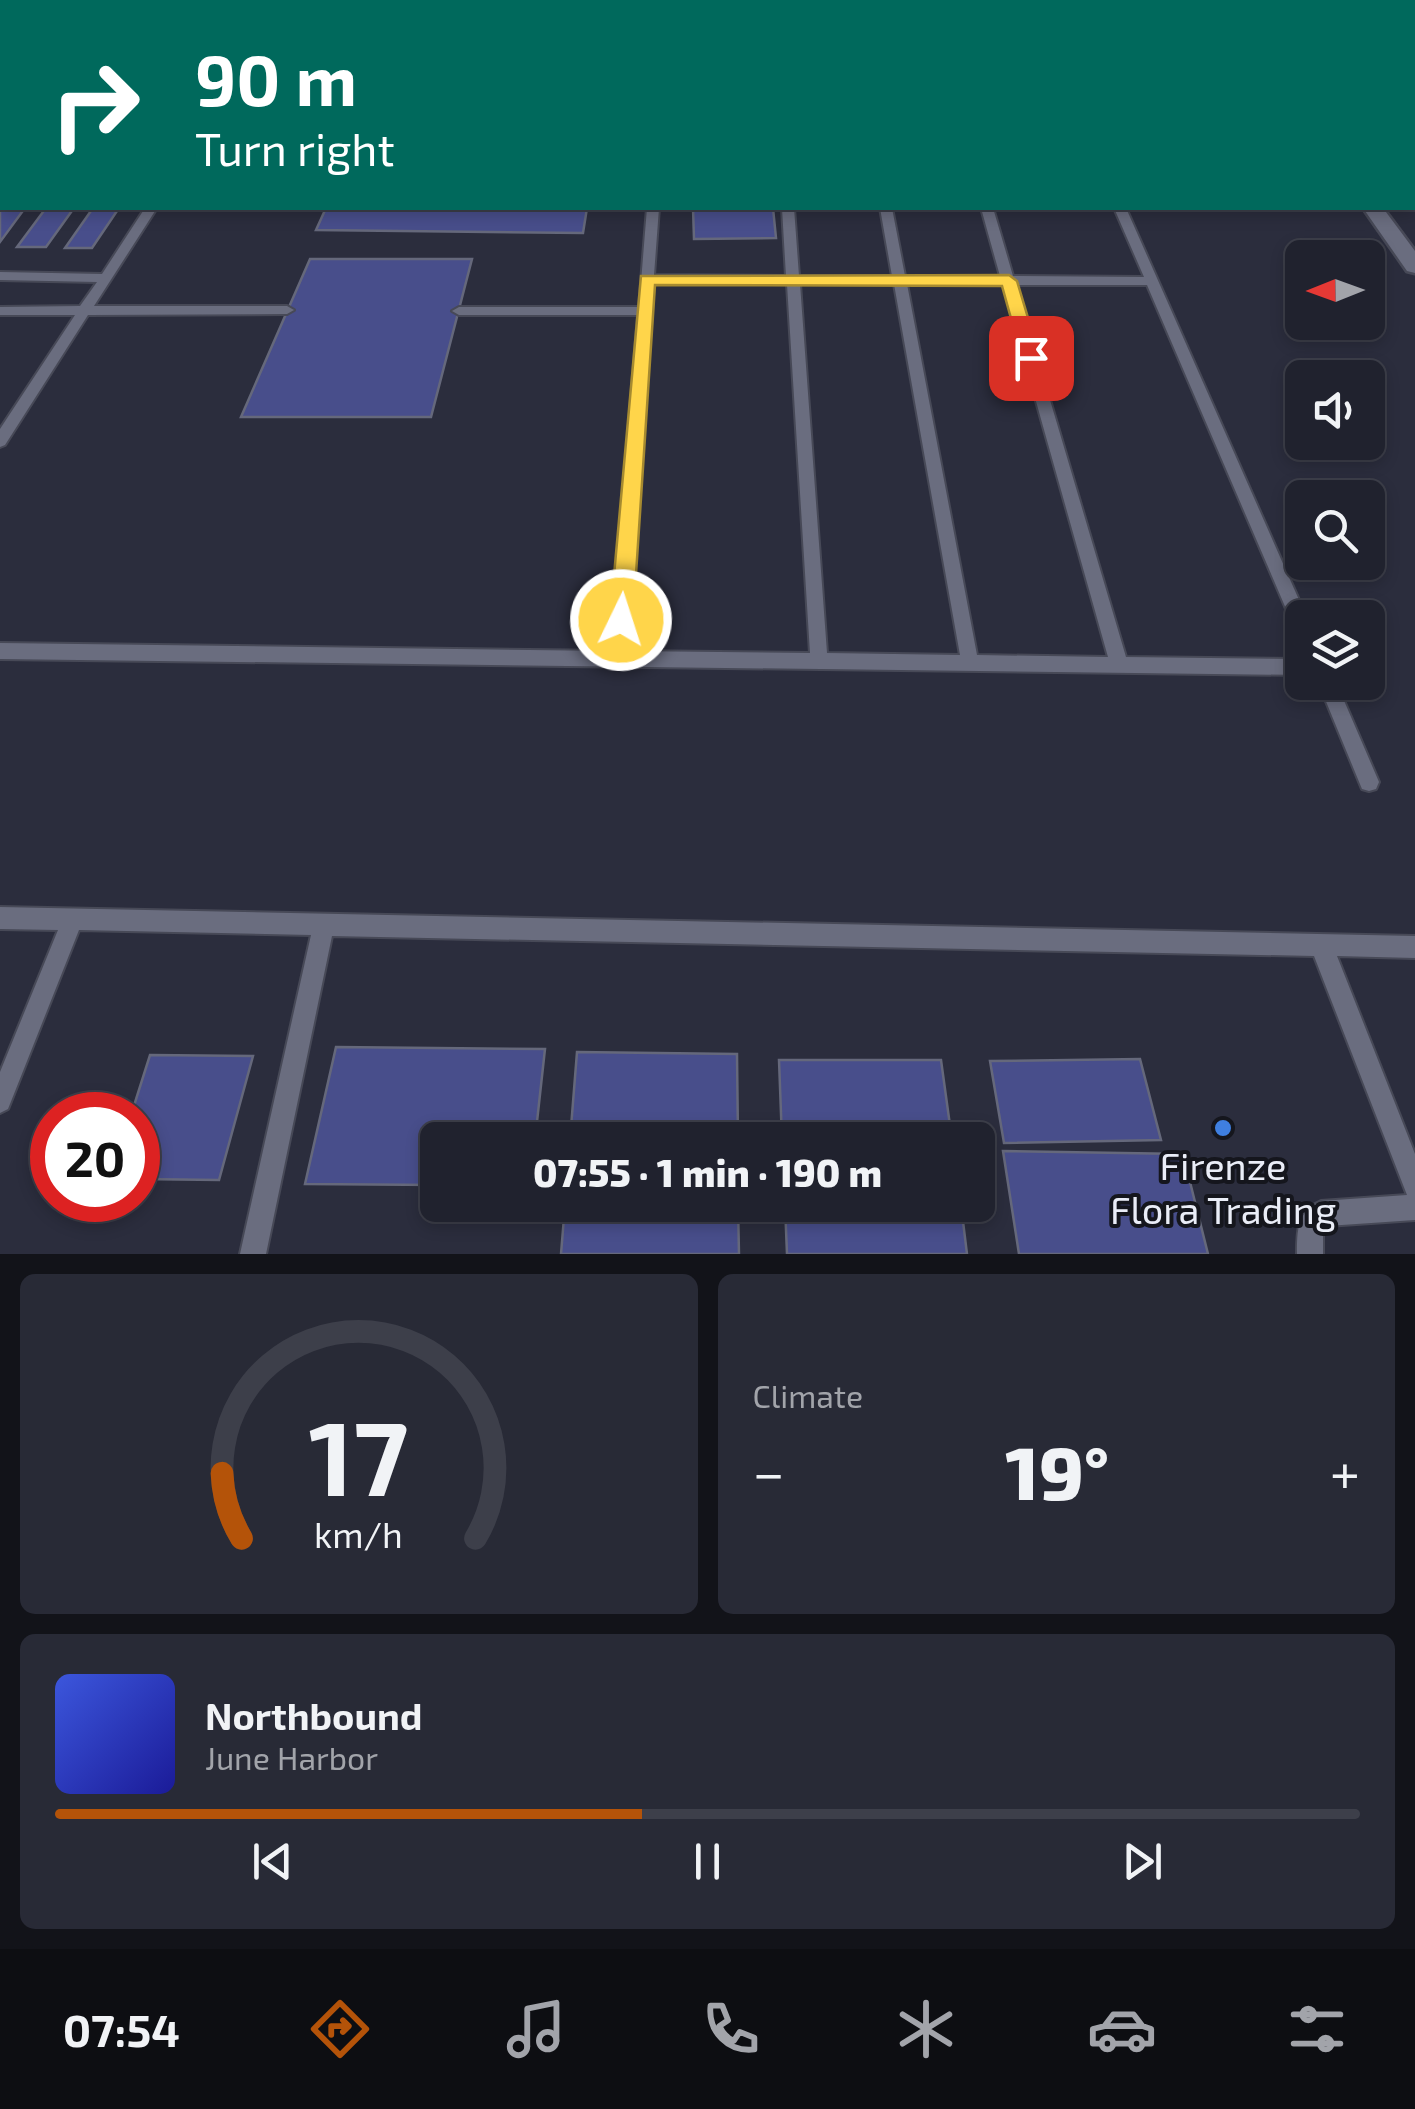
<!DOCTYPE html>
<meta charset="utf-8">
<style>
:root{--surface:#20222e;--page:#282a36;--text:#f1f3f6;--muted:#a2a4aa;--line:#3d3f4a;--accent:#b45309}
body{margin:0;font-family:"Exo 2",sans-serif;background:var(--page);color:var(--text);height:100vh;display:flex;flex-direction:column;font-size:38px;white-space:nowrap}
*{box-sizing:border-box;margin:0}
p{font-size:32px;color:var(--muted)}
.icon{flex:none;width:55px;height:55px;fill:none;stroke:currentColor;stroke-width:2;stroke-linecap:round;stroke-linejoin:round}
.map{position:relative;height:1254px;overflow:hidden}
.side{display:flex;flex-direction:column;gap:20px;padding:20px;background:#121319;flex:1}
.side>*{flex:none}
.top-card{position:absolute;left:0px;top:0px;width:1415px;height:210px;box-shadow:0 5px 15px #0003,0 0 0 2px var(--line);background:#00695c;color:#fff;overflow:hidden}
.needle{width:65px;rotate:269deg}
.buttons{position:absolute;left:1285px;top:240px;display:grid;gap:20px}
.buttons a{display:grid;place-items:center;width:100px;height:100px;border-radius:15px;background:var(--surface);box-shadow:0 5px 15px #0003,0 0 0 2px var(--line);font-size:50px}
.speed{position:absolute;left:30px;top:1092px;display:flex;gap:20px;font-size:50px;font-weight:700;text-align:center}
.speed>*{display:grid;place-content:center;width:130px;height:130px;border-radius:50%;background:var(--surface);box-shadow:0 5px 15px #0003,0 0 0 2px var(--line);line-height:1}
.speed .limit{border:15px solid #d22;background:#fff;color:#111}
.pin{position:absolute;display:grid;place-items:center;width:85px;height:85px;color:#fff;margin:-42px;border-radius:20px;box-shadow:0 5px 15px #0006}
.me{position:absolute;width:110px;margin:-55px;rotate:4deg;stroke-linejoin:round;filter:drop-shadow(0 0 8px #0008)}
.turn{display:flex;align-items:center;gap:35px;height:210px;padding:0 30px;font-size:45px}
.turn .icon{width:130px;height:130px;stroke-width:2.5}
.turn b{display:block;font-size:70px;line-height:85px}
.big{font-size:75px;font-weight:800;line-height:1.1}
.side .card{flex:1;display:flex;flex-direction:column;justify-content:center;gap:15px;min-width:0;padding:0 35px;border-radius:15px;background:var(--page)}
.side .dial{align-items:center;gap:0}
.dial svg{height:260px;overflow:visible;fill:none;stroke:var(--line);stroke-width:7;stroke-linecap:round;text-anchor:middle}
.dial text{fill:var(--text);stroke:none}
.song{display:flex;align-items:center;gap:30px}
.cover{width:120px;height:120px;border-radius:15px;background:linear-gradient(135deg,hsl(230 70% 55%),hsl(240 70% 35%))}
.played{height:10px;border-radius:5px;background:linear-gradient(90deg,var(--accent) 45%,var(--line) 45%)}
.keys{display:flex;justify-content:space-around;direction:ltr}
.heat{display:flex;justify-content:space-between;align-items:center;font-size:55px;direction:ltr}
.side .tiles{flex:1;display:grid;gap:20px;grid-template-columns:1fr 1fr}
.card:last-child{grid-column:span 2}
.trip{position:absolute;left:420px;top:1122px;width:575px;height:100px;border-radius:15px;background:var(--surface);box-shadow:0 5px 15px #0003,0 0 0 2px var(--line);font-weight:800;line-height:100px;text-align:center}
.menu{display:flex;height:160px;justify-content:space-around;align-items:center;background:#0d0e12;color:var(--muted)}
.menu .icon{width:70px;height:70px}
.menu .active{color:var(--accent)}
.menu b{font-size:45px;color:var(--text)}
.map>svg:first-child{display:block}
</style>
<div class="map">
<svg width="1415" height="1254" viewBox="0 0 1415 1254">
<rect width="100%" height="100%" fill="#2b2d3d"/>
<path fill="#484e8b" stroke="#65687b" stroke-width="2.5" d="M0 0H71L2 2 0 73Z
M326 0H715V2H325Z
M1261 0H1411L1415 4V34L1412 2Z
M2 205 25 208 0 242V208Z
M46 208H74L46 247H17Z
M93 208H119L92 248H65Z
M326 208H587L583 233 316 230Z
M693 208H773L776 238 694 239Z
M310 259H472L431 417H241Z
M336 1047 545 1049 535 1140H438V1185L305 1184Z
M577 1052 737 1054 738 1140H570Z
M150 1055 253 1056 219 1180 138 1179V1115H131Z
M1140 1059 1161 1140 1004 1143 990 1061Z
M779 1060H941L952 1140H782Z
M1003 1151 1183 1154 1208 1254H1019Z
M565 1205H738L739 1254H561Z
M785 1205H961L967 1254H787Z"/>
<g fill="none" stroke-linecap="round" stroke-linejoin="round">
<g stroke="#474957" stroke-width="4">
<path id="service" d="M145 208H157L94 306H287L294 310 287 314 88 315 5 445 0 447V429L75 315H0V307L80 306 97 282 0 280V272L102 274Z
M647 208H659L654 275 786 276 782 208H794L799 276H892L880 208H892L905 276H1000L981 208H993L1013 276 1144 277 1114 208H1126L1307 618H1302V634L1296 632 1147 285H1016L1126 657 1302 659V675L0 659V643L610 651 638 315H459L452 311 459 307H639ZM654 283 787 284 810 653 628 651ZM800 284H894L960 655 827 653ZM907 284H1003L1108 657 977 655Z
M1318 682H1336L1379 782 1376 789 1369 791 1362 789Z
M0 907 1415 936V958L1337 956 1415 1154V1220L1327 1226 1323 1232V1254H1297C1297 1231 1297 1211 1321 1201L1407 1195 1314 956 332 936 266 1254H240L311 935 79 930 8 1109 0 1113V1072L58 930 0 929Z"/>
</g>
<g stroke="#474957" stroke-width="5">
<path id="minor" d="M1216 0H1232L1234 2H1218Z
M1363 208H1383L1415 251V273L1407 271Z"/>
</g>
<g stroke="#474957" stroke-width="5">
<path id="tertiary" d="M2 128V142L0 143V129Z"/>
</g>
<use href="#service" fill="#6a6d7f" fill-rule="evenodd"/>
<use href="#minor" fill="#6a6d7f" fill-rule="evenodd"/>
<use href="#tertiary" fill="#6a6d7f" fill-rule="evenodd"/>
</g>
<path fill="#ffd54a" stroke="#a68a30" stroke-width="2.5" d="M1009 275 1017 281 1040 358 1037 362 1022 358 1002 286 655 285 633 620 621 630 613 627 610 620 641 276Z"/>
<circle fill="#3f7fe0" stroke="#15161d" stroke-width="4" cx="1223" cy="1128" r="10"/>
<g text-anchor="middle" stroke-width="8" stroke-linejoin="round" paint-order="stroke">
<g font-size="38" fill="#eaedf7" stroke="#15161d">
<text x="1223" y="1180">Firenze<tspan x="1223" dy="44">Flora Trading</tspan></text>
</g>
</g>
</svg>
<div class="buttons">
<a><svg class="needle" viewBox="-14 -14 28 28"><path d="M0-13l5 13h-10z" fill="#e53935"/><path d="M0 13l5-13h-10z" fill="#a2a4aa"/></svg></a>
<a><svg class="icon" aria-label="sound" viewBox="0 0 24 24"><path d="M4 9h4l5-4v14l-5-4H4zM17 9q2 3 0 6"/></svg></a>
<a><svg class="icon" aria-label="search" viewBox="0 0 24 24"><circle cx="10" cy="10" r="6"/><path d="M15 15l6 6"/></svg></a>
<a><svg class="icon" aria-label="layers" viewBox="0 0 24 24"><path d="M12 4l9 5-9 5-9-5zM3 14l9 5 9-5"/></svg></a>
</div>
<div class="speed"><div class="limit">20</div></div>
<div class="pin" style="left:1031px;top:358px;background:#d93025"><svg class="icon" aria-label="arrive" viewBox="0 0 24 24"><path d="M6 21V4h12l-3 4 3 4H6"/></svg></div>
<svg class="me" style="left:621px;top:620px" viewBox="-20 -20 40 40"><circle r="17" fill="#ffd54a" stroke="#fff" stroke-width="3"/><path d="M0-11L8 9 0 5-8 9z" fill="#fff"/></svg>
<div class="trip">07:55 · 1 min · 190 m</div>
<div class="top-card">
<div class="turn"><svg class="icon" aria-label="right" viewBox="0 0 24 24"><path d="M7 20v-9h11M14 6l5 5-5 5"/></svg><div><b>90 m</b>Turn right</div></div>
</div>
</div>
<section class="side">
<div class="tiles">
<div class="card dial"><svg viewBox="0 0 100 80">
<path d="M14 69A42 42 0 1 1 86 69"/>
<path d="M14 69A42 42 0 0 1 8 49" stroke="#b45309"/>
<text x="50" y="56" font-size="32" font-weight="700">17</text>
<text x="50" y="72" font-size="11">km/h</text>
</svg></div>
<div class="card"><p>Climate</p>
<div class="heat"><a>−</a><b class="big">19°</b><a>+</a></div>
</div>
<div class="card">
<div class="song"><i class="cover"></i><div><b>Northbound</b><p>June Harbor</p></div></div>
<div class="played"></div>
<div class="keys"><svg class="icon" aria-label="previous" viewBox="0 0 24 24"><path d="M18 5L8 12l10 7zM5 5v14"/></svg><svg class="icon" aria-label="pause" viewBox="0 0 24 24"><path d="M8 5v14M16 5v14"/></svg><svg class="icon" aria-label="next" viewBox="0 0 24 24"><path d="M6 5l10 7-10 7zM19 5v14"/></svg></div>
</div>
</div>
</section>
<nav class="menu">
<b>07:54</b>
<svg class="icon active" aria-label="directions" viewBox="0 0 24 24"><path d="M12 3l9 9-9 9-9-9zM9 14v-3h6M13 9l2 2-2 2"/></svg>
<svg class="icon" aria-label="music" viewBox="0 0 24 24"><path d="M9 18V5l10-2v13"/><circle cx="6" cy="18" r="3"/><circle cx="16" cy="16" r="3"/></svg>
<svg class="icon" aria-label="phone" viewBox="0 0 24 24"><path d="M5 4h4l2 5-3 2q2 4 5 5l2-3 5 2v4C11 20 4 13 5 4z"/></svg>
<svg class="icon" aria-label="climate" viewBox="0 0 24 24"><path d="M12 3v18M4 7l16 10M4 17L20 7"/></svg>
<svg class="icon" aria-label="car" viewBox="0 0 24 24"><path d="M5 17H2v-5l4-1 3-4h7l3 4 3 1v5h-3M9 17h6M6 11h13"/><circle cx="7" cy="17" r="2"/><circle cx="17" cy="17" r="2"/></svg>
<svg class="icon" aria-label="filters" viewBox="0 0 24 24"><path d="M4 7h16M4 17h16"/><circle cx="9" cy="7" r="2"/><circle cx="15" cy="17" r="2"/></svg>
</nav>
